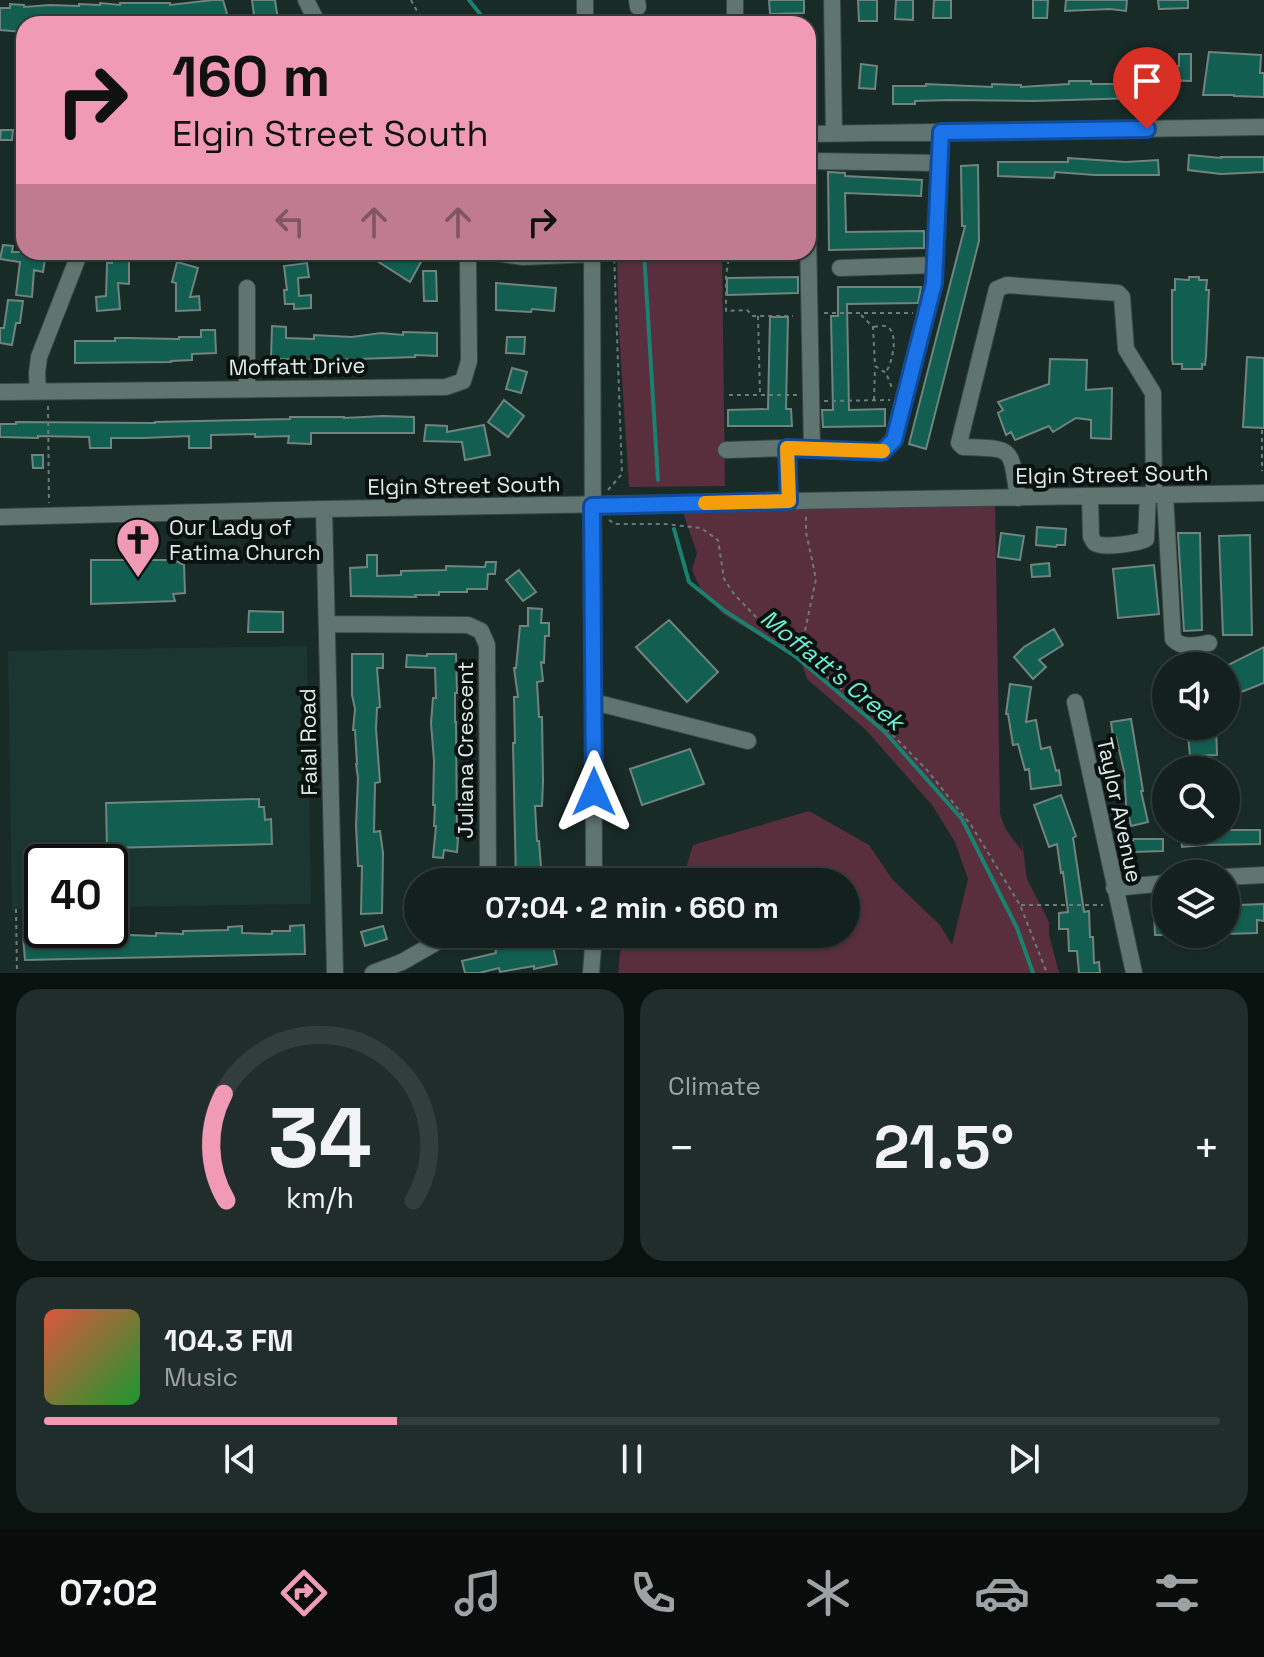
<!DOCTYPE html>
<meta charset="utf-8">
<style>
:root{--surface:#13201d;--page:#202d2a;--text:#f1f3f6;--muted:#9da3a4;--line:#323e3b;--accent:#f09ab6}
body{margin:0;font-family:"Space Grotesk",sans-serif;background:var(--page);color:var(--text);height:100vh;display:flex;flex-direction:column;font-size:30px;white-space:nowrap}
*{box-sizing:border-box;margin:0}
p{font-size:26px;color:var(--muted)}
.icon{flex:none;width:44px;height:44px;fill:none;stroke:currentColor;stroke-width:2;stroke-linecap:round;stroke-linejoin:round}
.map{position:relative;height:973px;overflow:hidden}
.sheet{display:flex;flex-direction:column;gap:16px;padding:16px;background:#0a1210;flex:1}
.sheet>*{flex:none}
.top-card{position:absolute;left:16px;top:16px;width:800px;height:244px;border-radius:24px;box-shadow:0 2px 6px #0004,0 0 0 2px var(--line);background:#f09ab6;color:#111;overflow:hidden}
.buttons{position:absolute;left:1152px;top:652px;display:grid;gap:16px}
.buttons a{display:grid;place-items:center;width:88px;height:88px;border-radius:50%;background:var(--surface);box-shadow:0 2px 6px #0004,0 0 0 2px var(--line);font-size:40px}
.speed{position:absolute;left:24px;top:844px;display:flex;gap:16px;font-size:40px;font-weight:700;text-align:center}
.speed>*{display:grid;place-content:center;width:104px;height:104px;border-radius:50%;background:var(--surface);box-shadow:0 2px 6px #0004,0 0 0 2px var(--line);line-height:1}
.speed .limit{border:4px solid #111;border-radius:12px;background:#fff;color:#111}
.pin{position:absolute;display:grid;place-items:center;width:68px;height:68px;color:#fff;margin:-82px -34px;border-radius:50% 50% 50% 0;rotate:-45deg;box-shadow:0 0 8px #0007}
.pin .icon{rotate:45deg}
.me{position:absolute;width:88px;margin:-44px;rotate:0deg;stroke-linejoin:round;filter:drop-shadow(0 0 6px #0008)}
.turn{display:flex;align-items:center;gap:28px;height:168px;padding:0 24px;font-size:36px}
.turn .icon{width:104px;height:104px;stroke-width:2.5}
.turn b{display:block;font-size:56px;line-height:68px}
.lanes{display:flex;align-items:center;height:76px;padding:0 24px;background:#0003;justify-content:center;gap:40px;direction:ltr}
.lanes .off{opacity:.35}
.big{font-size:60px;font-weight:800;line-height:1.1}
.sheet .card{flex:1;display:flex;flex-direction:column;justify-content:center;gap:12px;min-width:0;padding:0 28px;border-radius:24px;background:var(--page)}
.sheet .dial{align-items:center;gap:0}
.dial svg{height:208px;overflow:visible;fill:none;stroke:var(--line);stroke-width:7;stroke-linecap:round;text-anchor:middle}
.dial text{fill:var(--text);stroke:none}
.song{display:flex;align-items:center;gap:24px}
.cover{width:96px;height:96px;border-radius:12px;background:linear-gradient(135deg,hsl(10 70% 55%),hsl(130 70% 35%))}
.played{height:8px;border-radius:4px;background:linear-gradient(90deg,var(--accent) 30%,var(--line) 30%)}
.keys{display:flex;justify-content:space-around;direction:ltr}
.heat{display:flex;justify-content:space-between;align-items:center;font-size:44px;direction:ltr}
.sheet .tiles{flex:1;display:grid;gap:16px;grid-template-columns:1fr 1fr}
.card:last-child{grid-column:span 2}
.trip{position:absolute;left:404px;top:868px;width:456px;height:80px;border-radius:40px;background:var(--surface);box-shadow:0 2px 6px #0004,0 0 0 2px var(--line);font-weight:800;line-height:80px;text-align:center}
.tab-bar{display:flex;height:128px;justify-content:space-around;align-items:center;background:#080d0c;color:var(--muted)}
.tab-bar .icon{width:56px;height:56px}
.tab-bar .selected{color:var(--accent)}
.tab-bar b{font-size:36px;color:var(--text)}
.map>svg:first-child{display:block}
</style>
<div class="map">
<svg width="1264" height="973" viewBox="0 0 1264 973">
<rect width="100%" height="100%" fill="#192b27"/>
<path fill="#1b3631" d="M307 646 311 904 110 907V862H42V908L12 909 8 651Z"/>
<path fill="#592e3d" d="M617 252H722L725 486 629 487 619 331Z
M995 499 1000 814 1006 830 1022 851 1021 835 1027 879 1049 922V935L1059 973H618L622 934H846V882H682L693 845 809 811 869 845 892 879 940 925 952 945 968 879 955 842 932 805 866 730 807 679 802 664 788 653 723 614 700 588 692 570 697 553 680 504Z"/>
<g fill="none" stroke-linecap="round" stroke-linejoin="round">
<path stroke="#1b806f" stroke-width="4" d="M469 0 488 24
M644 252 658 480
M674 529 689 582 725 611 795 656 884 731 962 819 1017 928 1033 973"/>
</g>
<path fill="#125e51" stroke="#70847f" stroke-width="2" d="M213 0H223L229 21 215 24 212 16 178 19H130V24H23L22 32 0 30V8H10V4L24 5V7L50 5 79 6V4L100 5V3L120 5V3H170V5Z
M252 0H275L278 20 255 23Z
M769 0H804V13L770 14Z
M858 0H877V21H859Z
M896 0H913V20L895 19Z
M934 0H951V18H933Z
M1033 0H1048L1047 18H1033Z
M1066 0H1127L1126 11 1110 9 1065 11Z
M1158 0H1188V8L1159 9Z
M1209 52 1261 55 1260 73H1264V97L1234 96V95H1203Z
M1179 54H1191V81L1163 80 1164 66H1179Z
M861 64 877 66 875 89 859 88Z
M1069 81H1091V84H1130L1161 85V100L1138 98 1033 101 951 100 915 101V104H893V86H926V84L992 87V84L1021 85V87L1069 84Z
M1 130H13L12 140H0Z
M1189 155 1221 158V157H1264V172L1221 174 1188 170Z
M1068 158 1126 162 1158 160 1159 175H1095L1055 172 1054 178 998 176V162H1068Z
M978 165 979 241 926 449 909 444 965 226H962L961 166Z
M828 172 845 173V176L922 180 921 196 845 193 846 232 924 231V248L829 250Z
M3 245 13 246 12 252H46L43 272 34 270 32 297 16 295 20 262 0 259Z
M111 252H129V284L118 283 120 309 97 311 96 297 106 296 107 263H112Z
M379 252H403L421 262 410 282 374 259Z
M177 262 198 268 190 297 199 296 200 310 176 311V283L172 282Z
M307 263 309 277 298 278 299 296 311 295V308L294 309V304H285L284 290H287L284 266Z
M423 271H436L437 301H424Z
M798 277V293L727 295V278Z
M1189 277H1199V280H1207L1206 290H1209L1206 356 1205 365 1202 364V369H1182V364H1173L1172 359V290H1175V279L1189 280Z
M496 283 556 288 554 311 532 309 531 312 496 310Z
M838 287H921L918 303 847 304 849 410 885 409V426L823 427 822 410H833L831 316H838Z
M8 300 23 301 20 323H16L12 345 0 343V328H4Z
M770 317H788L786 409H791L792 426H728V410L768 409Z
M272 326 286 327V338L314 339V335L352 337 381 333 403 335V332L437 333V356L415 355V357L328 360 271 359Z
M201 330H215L216 353 192 354V360L171 361V362L75 363V341H115V338H128L179 339V337H201Z
M507 337H525L524 354 506 353Z
M1247 357 1264 358V428L1243 427Z
M1050 359 1087 360 1086 390 1112 388 1111 439 1091 438V420L1076 418 1053 432 1049 426 1015 440 1011 432 1006 435 998 413 1003 410 998 402 1049 384Z
M512 368 527 372 521 393 506 389Z
M504 400 524 416 508 437 488 422Z
M383 416 414 417V433H311V444L288 443 289 436 255 437V434L211 435V448H189V436L144 438H111V448H90L89 437 38 436V438L0 437V424H16V422L155 423V422L290 419V417H344V418Z
M426 425 447 426V432L484 425 490 455 465 460 462 442 424 441Z
M32 455H43V468H33Z
M1037 527 1066 529 1065 545H1057L1056 547 1036 545Z
M1001 533 1024 536 1020 560 998 557Z
M1178 533H1200L1202 630 1184 631Z
M1250 535 1252 635H1223L1219 536Z
M367 555H377V576L401 575V571L446 570V566L485 567 486 562H496L495 574H488L487 589H467V592H439V595H415L416 597 351 596 350 568 367 567Z
M91 560H174L184 565 185 593 173 594 175 601 91 604Z
M1049 563 1050 576 1032 577 1031 565Z
M1154 565 1159 614 1118 618 1113 569Z
M519 570 536 592 523 601 506 580Z
M528 608 542 609 541 623H549V636H545L544 663 541 662 543 681 537 682 539 717H542L543 781 542 806H535L537 841H539L541 867H547V880L516 882 513 743H515L514 697H518L514 668H516L520 626H528Z
M249 611 283 612V632H248Z
M669 620 718 672 687 702 636 647Z
M1054 629 1063 645 1039 660 1046 667 1033 679 1014 657 1024 647Z
M1264 647V683L1226 698V666Z
M352 654H383V668H377L380 707 377 708 376 729 380 782 375 783 374 832 380 831 383 853 382 913 361 914 362 866H358L356 826 358 778 356 764H357L355 730H353L355 709 352 695Z
M427 654H456L457 693H455V722H456L457 838H458L457 852 444 850 443 858 433 857 436 826H434L435 805H433L434 761 431 723 433 698H436L435 668 406 667 407 655 427 656Z
M1010 684 1031 687 1026 722 1036 720 1041 749 1050 747 1056 771 1059 770 1061 785 1031 789 1029 769 1025 770 1018 744 1013 745 1008 714H1006Z
M1131 719 1143 791H1141L1148 822 1131 826 1126 804 1124 771 1116 737H1113L1111 722Z
M1187 726H1216L1217 755 1190 756Z
M690 749 704 784 642 805 630 769Z
M1061 795 1076 836 1073 838 1084 912 1089 911 1090 937H1093L1094 963 1099 962 1100 973H1079L1077 951H1069L1068 929H1059V913L1068 912 1063 872 1061 873 1057 844 1049 847 1034 805Z
M259 799V807H264L265 820 271 819 272 844 107 848 106 803Z
M1211 830H1260V844L1204 845 1182 847 1181 833Z
M1133 839H1163V851L1133 852Z
M1264 904V921L1257 920V933L1226 934V909H1239V905Z
M1166 911V935H1155L1154 912Z
M304 925 305 954 25 960 23 936 88 935V930H101V934L156 936V933L183 934V931L228 930V927L242 926V933L272 934V931H290V926Z
M383 926 387 939 365 946 361 932Z
M551 938 557 964 534 969V966L500 972 499 968 479 973H465L462 961 496 953 495 946 518 942V945Z"/>
<g fill="none" stroke-linecap="round" stroke-linejoin="round">
<g stroke="#384744" stroke-width="18">
<path id="minor" d="M306 0 318 24
M585 0V24
M637 0 638 7
M735 0V22
M832 0 834 134
M808 134 1264 127
M808 161 940 163
M808 234 812 449
M489 252 523 257 592 254
M592 252 594 882
M840 268 934 265
M247 389V288
M0 392 446 387 463 381 469 361 468 261 471 252
M38 392 37 373 39 357 80 252
M726 450 787 448
M1165 495 1173 639C1183 649 1196 645 1209 643
M1090 496 1091 537C1093 539 1093 542 1095 543 1102 549 1138 543 1146 539L1148 495
M1018 498C1010 446 1015 449 963 447L959 443 997 289 1007 285 1118 293 1122 297 1126 349 1153 393 1154 495
M789 501 787 448 882 452 894 440 934 283 941 132
M324 509 335 973
M0 517 324 509 1264 493
M327 624 468 625 481 631 487 645 488 882
M594 702 748 741
M1075 702 1134 973
M1226 877 1264 875
M1114 888 1166 883
M373 973 402 962 451 934
M591 973 594 934"/>
</g>
<path stroke="#6c7b78" stroke-width="2" stroke-dasharray="4 4" stroke-linecap="butt" d="M411 0 418 13 427 24
M730 252 726 275V311L747 310 753 316H793
M824 313H913
M861 315 873 327 875 366 886 373 892 388
M758 316 760 394
M874 327C879 326 884 325 888 327 899 335 892 363 886 372
M729 395H798
M874 400 875 368
M824 401 890 400
M48 406 49 503
M1262 430V471
M608 490 622 474 614 252
M609 520 615 524H665L701 528 718 540 724 579 734 594 779 641 800 654 877 719 927 770 971 825 1020 905 1047 973
M800 654 816 579 806 532V515
M1021 905H1103
M16 909 17 973"/>
<use href="#minor" stroke="#617570" stroke-width="16"/>
</g>
<g fill="none" stroke-linecap="round" stroke-linejoin="round">
<g stroke="#114b97" stroke-width="20">
<path id="route" d="M594 792 592 506 789 501 787 448 882 452 894 440 934 283 941 132 1147 129"/>
</g>
<use href="#route" stroke="#1a73e8" stroke-width="14"/>
<path stroke="#f59e0b" stroke-width="14" d="M705 503 789 501 787 448 883 451"/>
</g>
<defs>
<g id="church-pin" transform="scale(2.3)"><path d="M0 17L-7.5 6A9.5 9.5 0 1 1 7.5 6Z" fill="#f09ab6" stroke="#0a1210"/><path d="M-1.2-6h2.4v3.5h3.3v2.4h-3.3V6h-2.4V-.1h-3.3v-2.4h3.3Z" fill="#111"/></g>
</defs>
<g fill-rule="evenodd">
<use href="#church-pin" x="138" y="540"/>
</g>
<g text-anchor="middle" stroke-width="8" stroke-linejoin="round" paint-order="stroke">
<g font-size="22" fill="#dfeae7" stroke="#0a1210">
<text transform="translate(297 366) rotate(-1)" y="8">Moffatt Drive</text>
<text transform="translate(1112 474) rotate(-1)" y="8">Elgin Street South</text>
<text transform="translate(464 485) rotate(-1)" y="8">Elgin Street South</text>
<text transform="translate(308 742) rotate(-91)" y="8">Faial Road</text>
<text transform="translate(465 750) rotate(-90)" y="8">Juliana Crescent</text>
<text transform="translate(1120 810) rotate(78)" y="8">Taylor Avenue</text>
</g>
<g font-size="22" fill="#dfeae7" stroke="#0a1210" text-anchor="start">
<text x="169" y="535">Our Lady of<tspan x="169" dy="25">Fatima Church</tspan></text>
</g>
<g font-size="24" font-style="italic" fill="#6ef1d8" stroke="#0a1210">
<text transform="translate(832 670) rotate(39)" y="8">Moffatt's Creek</text>
</g>
</g>
</svg>
<div class="buttons">
<a><svg class="icon" aria-label="sound" viewBox="0 0 24 24"><path d="M4 9h4l5-4v14l-5-4H4zM17 9q2 3 0 6"/></svg></a>
<a><svg class="icon" aria-label="search" viewBox="0 0 24 24"><circle cx="10" cy="10" r="6"/><path d="M15 15l6 6"/></svg></a>
<a><svg class="icon" aria-label="layers" viewBox="0 0 24 24"><path d="M12 4l9 5-9 5-9-5zM3 14l9 5 9-5"/></svg></a>
</div>
<div class="speed"><div class="limit">40</div></div>
<div class="pin" style="left:1147px;top:129px;background:#d93025"><svg class="icon" aria-label="arrive" viewBox="0 0 24 24"><path d="M6 21V4h12l-3 4 3 4H6"/></svg></div>
<svg class="me" style="left:594px;top:792px" viewBox="-20 -20 40 40"><path d="M0-17L14 15 0 8-14 15z" fill="#1a73e8" stroke="#fff" stroke-width="4"/></svg>
<div class="trip">07:04 · 2 min · 660 m</div>
<div class="top-card">
<div class="turn"><svg class="icon" aria-label="right" viewBox="0 0 24 24"><path d="M7 20v-9h11M14 6l5 5-5 5"/></svg><div><b>160 m</b>Elgin Street South</div></div>
<div class="lanes"><svg class="icon off" aria-label="left" viewBox="0 0 24 24"><path d="M17 20v-9H6M10 6l-5 5 5 5"/></svg><svg class="icon off" aria-label="ahead" viewBox="0 0 24 24"><path d="M12 20V5M6 11l6-6 6 6"/></svg><svg class="icon off" aria-label="ahead" viewBox="0 0 24 24"><path d="M12 20V5M6 11l6-6 6 6"/></svg><svg class="icon" aria-label="right" viewBox="0 0 24 24"><path d="M7 20v-9h11M14 6l5 5-5 5"/></svg></div>
</div>
</div>
<section class="sheet">
<div class="tiles">
<div class="card dial"><svg viewBox="0 0 100 80">
<path d="M14 69A42 42 0 1 1 86 69"/>
<path d="M14 69A42 42 0 0 1 13 28" stroke="#f09ab6"/>
<text x="50" y="56" font-size="32" font-weight="700">34</text>
<text x="50" y="72" font-size="11">km/h</text>
</svg></div>
<div class="card"><p>Climate</p>
<div class="heat"><a>−</a><b class="big">21.5°</b><a>+</a></div>
</div>
<div class="card">
<div class="song"><i class="cover"></i><div><b>104.3 FM</b><p>Music</p></div></div>
<div class="played"></div>
<div class="keys"><svg class="icon" aria-label="previous" viewBox="0 0 24 24"><path d="M18 5L8 12l10 7zM5 5v14"/></svg><svg class="icon" aria-label="pause" viewBox="0 0 24 24"><path d="M8 5v14M16 5v14"/></svg><svg class="icon" aria-label="next" viewBox="0 0 24 24"><path d="M6 5l10 7-10 7zM19 5v14"/></svg></div>
</div>
</div>
</section>
<nav class="tab-bar">
<b>07:02</b>
<svg class="icon selected" aria-label="directions" viewBox="0 0 24 24"><path d="M12 3l9 9-9 9-9-9zM9 14v-3h6M13 9l2 2-2 2"/></svg>
<svg class="icon" aria-label="music" viewBox="0 0 24 24"><path d="M9 18V5l10-2v13"/><circle cx="6" cy="18" r="3"/><circle cx="16" cy="16" r="3"/></svg>
<svg class="icon" aria-label="phone" viewBox="0 0 24 24"><path d="M5 4h4l2 5-3 2q2 4 5 5l2-3 5 2v4C11 20 4 13 5 4z"/></svg>
<svg class="icon" aria-label="climate" viewBox="0 0 24 24"><path d="M12 3v18M4 7l16 10M4 17L20 7"/></svg>
<svg class="icon" aria-label="car" viewBox="0 0 24 24"><path d="M5 17H2v-5l4-1 3-4h7l3 4 3 1v5h-3M9 17h6M6 11h13"/><circle cx="7" cy="17" r="2"/><circle cx="17" cy="17" r="2"/></svg>
<svg class="icon" aria-label="filters" viewBox="0 0 24 24"><path d="M4 7h16M4 17h16"/><circle cx="9" cy="7" r="2"/><circle cx="15" cy="17" r="2"/></svg>
</nav>
